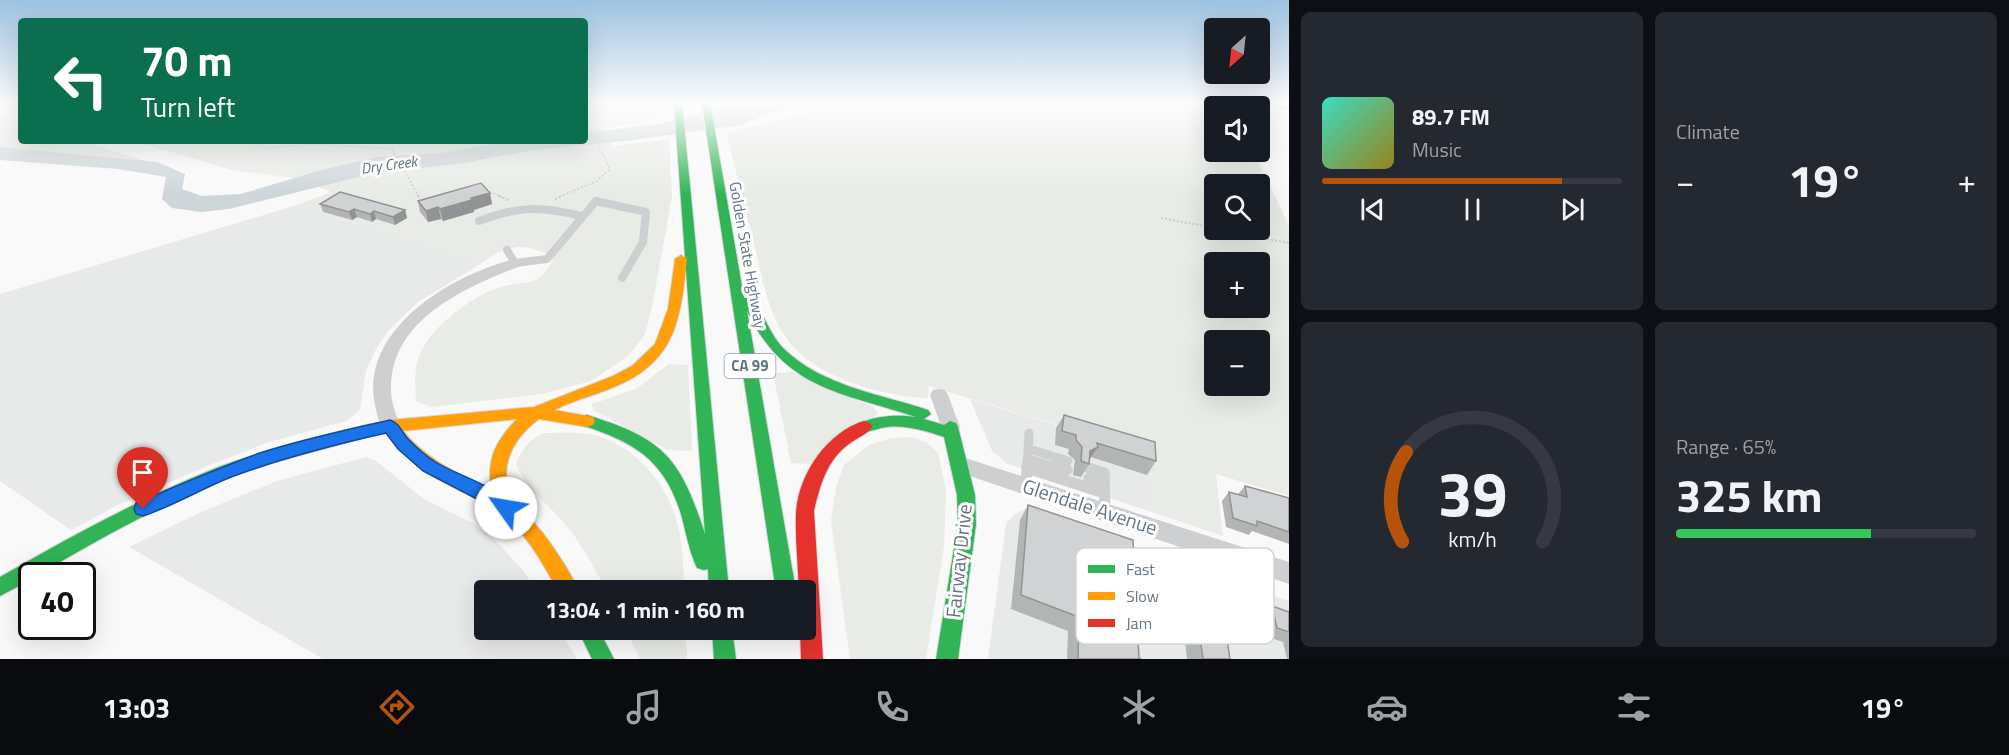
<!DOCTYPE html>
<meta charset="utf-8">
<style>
:root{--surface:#171b24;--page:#242831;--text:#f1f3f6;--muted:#9ea1a6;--line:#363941;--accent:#b45309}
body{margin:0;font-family:"Titillium Web",sans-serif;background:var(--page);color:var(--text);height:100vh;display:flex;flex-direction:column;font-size:22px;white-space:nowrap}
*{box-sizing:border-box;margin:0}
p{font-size:20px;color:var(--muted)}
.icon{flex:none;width:33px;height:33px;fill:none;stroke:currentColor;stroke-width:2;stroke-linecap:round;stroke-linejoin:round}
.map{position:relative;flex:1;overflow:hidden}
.drawer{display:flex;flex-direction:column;gap:12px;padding:12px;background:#0d0f14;width:720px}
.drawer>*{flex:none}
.hud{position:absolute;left:18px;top:18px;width:570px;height:126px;border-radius:6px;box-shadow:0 6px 24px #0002;background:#0b6e4f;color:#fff;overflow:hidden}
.needle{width:39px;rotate:207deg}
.controls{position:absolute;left:1204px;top:18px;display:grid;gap:12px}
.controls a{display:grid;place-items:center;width:66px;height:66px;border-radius:6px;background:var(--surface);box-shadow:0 6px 24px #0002;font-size:30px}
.speed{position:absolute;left:18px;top:562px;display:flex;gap:12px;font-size:30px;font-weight:700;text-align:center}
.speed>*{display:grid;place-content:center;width:78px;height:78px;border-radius:50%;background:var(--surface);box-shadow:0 6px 24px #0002;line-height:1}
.speed .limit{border:3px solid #111;border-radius:9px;background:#fff;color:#111}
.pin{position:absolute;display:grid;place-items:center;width:51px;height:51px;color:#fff;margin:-62px -26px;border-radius:50% 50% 50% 0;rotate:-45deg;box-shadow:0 0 6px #0007}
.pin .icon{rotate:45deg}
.me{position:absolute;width:66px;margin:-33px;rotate:302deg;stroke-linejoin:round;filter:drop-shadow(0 0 4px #0008)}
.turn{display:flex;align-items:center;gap:21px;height:126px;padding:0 24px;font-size:27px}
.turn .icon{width:78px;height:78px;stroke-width:2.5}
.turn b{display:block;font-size:42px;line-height:51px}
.big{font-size:45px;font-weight:700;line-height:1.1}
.drawer .tile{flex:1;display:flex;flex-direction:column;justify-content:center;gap:9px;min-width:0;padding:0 21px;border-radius:9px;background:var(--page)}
.drawer .dial{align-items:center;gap:0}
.dial svg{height:156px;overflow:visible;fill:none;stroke:var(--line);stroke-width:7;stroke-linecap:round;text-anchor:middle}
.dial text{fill:var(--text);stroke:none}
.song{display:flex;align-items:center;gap:18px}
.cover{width:72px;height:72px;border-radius:9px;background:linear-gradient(135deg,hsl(170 70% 55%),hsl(50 70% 35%))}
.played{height:6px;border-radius:3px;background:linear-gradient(90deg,var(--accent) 80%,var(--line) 80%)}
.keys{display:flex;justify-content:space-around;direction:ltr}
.heat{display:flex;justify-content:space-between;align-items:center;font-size:33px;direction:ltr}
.charge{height:9px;border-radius:4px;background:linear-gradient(90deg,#34c759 65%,var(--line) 0)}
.drawer .tiles{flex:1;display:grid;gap:12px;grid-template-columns:repeat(2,1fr)}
.trip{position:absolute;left:474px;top:580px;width:342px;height:60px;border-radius:6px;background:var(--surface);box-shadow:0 6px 24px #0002;font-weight:700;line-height:60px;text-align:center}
.tabs{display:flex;height:96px;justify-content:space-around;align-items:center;background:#090b0e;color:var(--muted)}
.tabs .icon{width:42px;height:42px}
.tabs .active{color:var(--accent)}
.tabs b{font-size:27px;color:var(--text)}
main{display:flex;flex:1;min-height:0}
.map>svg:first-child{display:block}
</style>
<main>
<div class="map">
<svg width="1289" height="659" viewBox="0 0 1289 659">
<rect width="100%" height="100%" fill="#f9f9f9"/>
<path fill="#e8e9e9" d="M297 205 482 263 418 302 388 331 375 351 366 371 360 410 346 421 269 442 202 468 116 506 71 530 0 481V294Z
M970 399 1147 453 1149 511 1008 464 992 451Z
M366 457 376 461 424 499 475 524 498 543 526 574 536 591H484V630H559L577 659H323L129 547 201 512 277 481Z
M1025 509 1289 601V659H988L1006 524 1015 514Z"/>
<path fill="#e8ebe6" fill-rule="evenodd" d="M585 103H668L669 110 652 120 601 129 613 146 669 139 672 196 653 302 645 335 627 357 591 381 542 394 432 407 416 401C415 387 414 373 418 359 427 330 468 299 495 289 523 278 537 292 553 259 530 240 504 245 482 263L297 205 331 192 301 179 232 170 133 141H585Z
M849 103H1169L1215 110V152H1254L1289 226V496L1216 474 1223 536 1149 511 1146 452 929 386 928 398C878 396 807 376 781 330 767 306 762 278 756 252 746 212 736 172 726 133ZM1215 184H1260V230H1215ZM1215 262H1260V308H1215ZM1215 340H1260V386H1215Z
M0 116 21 123V141H81L182 172 0 153Z
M669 364 688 365 692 451 668 450 593 410 592 404 636 389Z
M793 372 873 407 878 414 812 464 791 463 773 373Z
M544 433C564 433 585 431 604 438 638 451 665 483 676 518 683 540 683 568 684 591H607C594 568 582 543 564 523 548 504 527 489 516 465 522 448 528 441 544 433Z
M913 437 927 443 938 453 946 490 944 546 926 659H850L831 521 836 487 844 465 869 445 891 438Z
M626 630H686L687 659H640Z"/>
<path fill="#ced6d9" d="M747 103H811L769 114 741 125 634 140 533 150 464 163 375 173 229 209 201 212 172 208 162 199 166 177 118 169 0 160V147L157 162 185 174 182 189 202 196 241 194 321 170 378 157 442 153 511 141H585V133L658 124Z"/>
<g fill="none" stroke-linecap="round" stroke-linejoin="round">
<g stroke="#d5d6d7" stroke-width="2">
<path id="fast" d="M674 103H682L729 591H709L708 569 704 570 697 568C689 551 686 532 681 514 664 459 634 442 581 425L579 421 581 417 587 415C665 439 680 458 705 534Z
M702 103H710L744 298H753C764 315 770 335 784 349 822 386 880 394 928 410L931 414 924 419 944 425 950 421 956 423 958 427 975 495 976 524 958 659H936L958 524 957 495 944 437C926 431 906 425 887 427 877 428 868 434 858 431L856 427 858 423C878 416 895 414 916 417 841 392 785 390 747 311L796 591H776Z
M370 424 376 426 378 430 376 434C328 449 278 459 231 477 163 503 99 539 36 576H32V579L0 596V577C70 537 141 498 216 468 266 449 318 437 370 424Z
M578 630H599L614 659H592Z
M712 630H732L736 659H714Z"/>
</g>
<g stroke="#d5d6d7" stroke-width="2">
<path id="slow" d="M681 255 687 259C681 313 678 357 623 383 601 394 576 399 554 410L593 417 595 421 593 425 587 427 539 419C511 440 497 469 513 503 515 506 520 509 523 512 532 520 541 530 548 540 559 555 571 574 579 591H558C544 566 530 539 508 520 484 498 452 489 425 472 410 461 398 447 386 433L370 436 364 434 362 430 364 426 390 420 534 407 613 376 632 366 655 344 668 309 675 259ZM517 419C496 440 485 461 492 491 459 474 427 460 403 431Z"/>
</g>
<g stroke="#d5d6d7" stroke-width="2">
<path id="jam" d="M864 421 870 423 872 427C867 435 856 438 849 444 827 460 820 485 814 511L823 659H801L800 630H806V591H799C798 565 795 538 796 513 798 475 827 432 864 421Z"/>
</g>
<path stroke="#cbcccd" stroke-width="1.5" stroke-dasharray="2 2" stroke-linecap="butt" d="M246 141 267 148 316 144 392 149 419 197
M486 190 502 197
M559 197 597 181 610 169 585 119"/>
<path stroke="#cbcccd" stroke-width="2" stroke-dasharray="2 2" stroke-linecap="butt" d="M418 196 421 201
M499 196 508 200
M555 199 562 196
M1161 218 1215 228
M1220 230 1289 243"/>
<path stroke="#cecfd0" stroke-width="8" d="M479 221C518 206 541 206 581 216
M507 250 515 263 547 259 596 201 646 212 643 242 622 278"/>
<path stroke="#cecfd0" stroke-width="9" d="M1029 449 1068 461
M1028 459 1059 468
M1027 468 1029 433"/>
<path stroke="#cecfd0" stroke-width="11" d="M1054 466 1067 470
M1027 468 1104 493
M1089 468 1104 473 1105 512
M1089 478 1104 482
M1026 486 1027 466"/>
<path fill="#cecfd0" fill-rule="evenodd" d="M515 259 520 260 522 263 520 266C465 288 390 319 391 390 391 402 396 414 400 426L397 431 390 433 383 431C379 423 377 414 375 405 359 329 453 274 515 259Z
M939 389 945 390 948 395 960 427 957 432 950 434 943 432 930 395 933 390Z
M959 456 1289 562V584L952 470 949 464 952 458Z"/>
<use href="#fast" fill="#30b455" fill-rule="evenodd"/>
<use href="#slow" fill="#ff9f0a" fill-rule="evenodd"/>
<use href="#jam" fill="#e5322d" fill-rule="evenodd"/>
</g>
<path fill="#b3b5b5" d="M1236 103H1289V110L1237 105Z
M490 193 492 204 474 210V212L443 221 441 219 428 222 420 212 418 201Z
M320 204 405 210 407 218 395 225 376 219 372 222 357 217 352 220 323 212Z
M1064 415 1156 461 1147 475 1091 457 1090 460 1089 464 1081 477 1073 475 1075 460 1068 454 1069 449 1055 445 1056 428Z
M1245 486 1289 498V544L1252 531 1249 535 1226 527 1222 501 1229 492 1238 494Z
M1028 505 1139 658 1141 659H1067L1068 631 1011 609 1020 520Z
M1190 560 1230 659H1187L1177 575Z
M1272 606 1289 612V659H1287L1283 642 1268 637 1263 615Z"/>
<path fill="#929394" d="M490 193 492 204 474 210V212L443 221 440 209 471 198Z
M438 207 441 219 428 222 426 211Z
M354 209 357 217 352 220 349 212Z
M405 210 407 218 395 225 393 217Z
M374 211 376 219 372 222 370 214Z
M1098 447 1089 460 1090 451Z"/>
<path fill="#d0d2d3" stroke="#929394" stroke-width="1.5" d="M481 183 490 193 471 198 472 200 440 209 438 207 426 211 418 201Z
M340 192 405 210 393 217 374 211 370 214 354 209 349 212 320 204Z
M1064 415 1155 442 1156 461 1097 443 1098 447 1090 451 1089 464 1081 461 1082 447 1076 440V435L1062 431Z
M1245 486 1289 498V532L1257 521V526L1233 518 1229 492 1247 497Z
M1028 505 1133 540 1139 658 1141 659H1078L1079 617 1021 595Z
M1190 560 1216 569 1230 659H1203Z
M1272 606 1289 612V632L1277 628Z"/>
<linearGradient id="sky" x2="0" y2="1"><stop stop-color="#9dc2e2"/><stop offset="0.53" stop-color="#fcfcfc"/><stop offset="1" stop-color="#fcfcfc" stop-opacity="0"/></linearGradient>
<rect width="1289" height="195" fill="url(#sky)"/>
<path fill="#1a73e8" stroke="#114b97" stroke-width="1.5" d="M390 420C400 423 402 433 409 440 416 447 426 456 434 461 453 474 505 489 515 508L512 513 506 515 500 513 477 499 423 471 398 449 386 433C333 445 282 458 231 477 201 489 173 506 143 516L136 514 134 509 136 503C177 486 218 468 260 453 303 439 346 430 390 420Z"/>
<g text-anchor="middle" stroke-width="6" stroke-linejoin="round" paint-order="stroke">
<g font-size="15" font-style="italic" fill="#60757c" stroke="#fff">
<text transform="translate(389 165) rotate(-8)" y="5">Dry Creek</text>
</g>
<rect fill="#fff" stroke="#939fa8" stroke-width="1.5" x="724.5" y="354" width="51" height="24" rx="4.5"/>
<g font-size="15" font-weight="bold" fill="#657683">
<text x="750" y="371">CA 99</text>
</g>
<g font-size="16" fill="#657683" stroke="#fff">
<text transform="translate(748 255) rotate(80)" y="6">Golden State Highway</text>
</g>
<g font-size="20" fill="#657683" stroke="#fff">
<text transform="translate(1090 507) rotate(18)" y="7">Glendale Avenue</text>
<text transform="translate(959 561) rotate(-84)" y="7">Fairway Drive</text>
</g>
</g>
<rect x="1076" y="548" width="198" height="96" rx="9" fill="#fff" stroke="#d1d6da" stroke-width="1.5"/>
<rect x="1088" y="565" width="27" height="8" fill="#30b455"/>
<rect x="1088" y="592" width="27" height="8" fill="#ff9f0a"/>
<rect x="1088" y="619" width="27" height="8" fill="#e5322d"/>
<g font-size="16" fill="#657683">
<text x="1126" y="575">Fast</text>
<text x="1126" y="602">Slow</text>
<text x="1126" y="629">Jam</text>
</g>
</svg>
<div class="controls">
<a><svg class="needle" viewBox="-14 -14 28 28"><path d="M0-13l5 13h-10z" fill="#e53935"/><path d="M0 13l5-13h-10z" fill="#9ea1a6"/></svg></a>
<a><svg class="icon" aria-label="sound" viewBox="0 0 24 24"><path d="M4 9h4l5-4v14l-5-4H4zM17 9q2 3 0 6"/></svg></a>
<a><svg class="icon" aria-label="search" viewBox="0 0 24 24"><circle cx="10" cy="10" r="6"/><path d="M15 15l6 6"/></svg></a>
<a>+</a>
<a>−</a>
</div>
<div class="speed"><div class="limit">40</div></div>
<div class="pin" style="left:143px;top:509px;background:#d93025"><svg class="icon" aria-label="arrive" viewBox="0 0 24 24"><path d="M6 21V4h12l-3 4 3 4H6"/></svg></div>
<svg class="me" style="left:506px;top:508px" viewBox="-20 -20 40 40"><circle r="19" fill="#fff"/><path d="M0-13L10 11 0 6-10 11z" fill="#1a73e8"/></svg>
<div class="trip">13:04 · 1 min · 160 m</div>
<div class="hud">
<div class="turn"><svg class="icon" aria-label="left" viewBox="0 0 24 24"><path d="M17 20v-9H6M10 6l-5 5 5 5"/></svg><div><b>70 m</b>Turn left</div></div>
</div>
</div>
<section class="drawer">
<div class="tiles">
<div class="tile">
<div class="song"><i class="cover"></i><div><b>89.7 FM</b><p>Music</p></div></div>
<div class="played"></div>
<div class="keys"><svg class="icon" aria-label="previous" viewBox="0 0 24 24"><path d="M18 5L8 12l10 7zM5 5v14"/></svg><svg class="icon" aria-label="pause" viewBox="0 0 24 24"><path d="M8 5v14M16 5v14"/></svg><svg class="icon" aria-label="next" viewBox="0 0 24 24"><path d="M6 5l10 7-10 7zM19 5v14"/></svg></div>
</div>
<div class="tile"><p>Climate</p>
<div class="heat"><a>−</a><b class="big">19°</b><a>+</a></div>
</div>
<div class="tile dial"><svg viewBox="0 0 100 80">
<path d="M14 69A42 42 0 1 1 86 69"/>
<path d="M14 69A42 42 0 0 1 16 23" stroke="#b45309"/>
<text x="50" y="56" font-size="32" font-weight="700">39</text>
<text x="50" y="72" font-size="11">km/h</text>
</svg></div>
<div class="tile"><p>Range · 65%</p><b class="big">325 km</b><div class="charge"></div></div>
</div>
</section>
</main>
<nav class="tabs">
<b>13:03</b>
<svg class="icon active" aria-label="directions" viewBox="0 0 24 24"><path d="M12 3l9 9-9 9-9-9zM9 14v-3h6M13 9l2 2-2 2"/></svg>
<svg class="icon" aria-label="music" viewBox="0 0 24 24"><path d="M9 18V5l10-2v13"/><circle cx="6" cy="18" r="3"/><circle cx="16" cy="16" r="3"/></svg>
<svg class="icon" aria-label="phone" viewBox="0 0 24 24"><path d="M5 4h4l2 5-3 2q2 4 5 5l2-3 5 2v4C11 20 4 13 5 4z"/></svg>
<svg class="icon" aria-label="climate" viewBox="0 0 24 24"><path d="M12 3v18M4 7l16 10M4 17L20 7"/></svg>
<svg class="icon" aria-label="car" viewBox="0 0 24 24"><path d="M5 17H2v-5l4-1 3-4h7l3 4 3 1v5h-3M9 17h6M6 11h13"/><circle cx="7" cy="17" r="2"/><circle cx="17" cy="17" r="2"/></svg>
<svg class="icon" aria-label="filters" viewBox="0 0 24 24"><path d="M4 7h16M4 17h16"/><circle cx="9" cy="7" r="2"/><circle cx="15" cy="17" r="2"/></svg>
<b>19°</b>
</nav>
